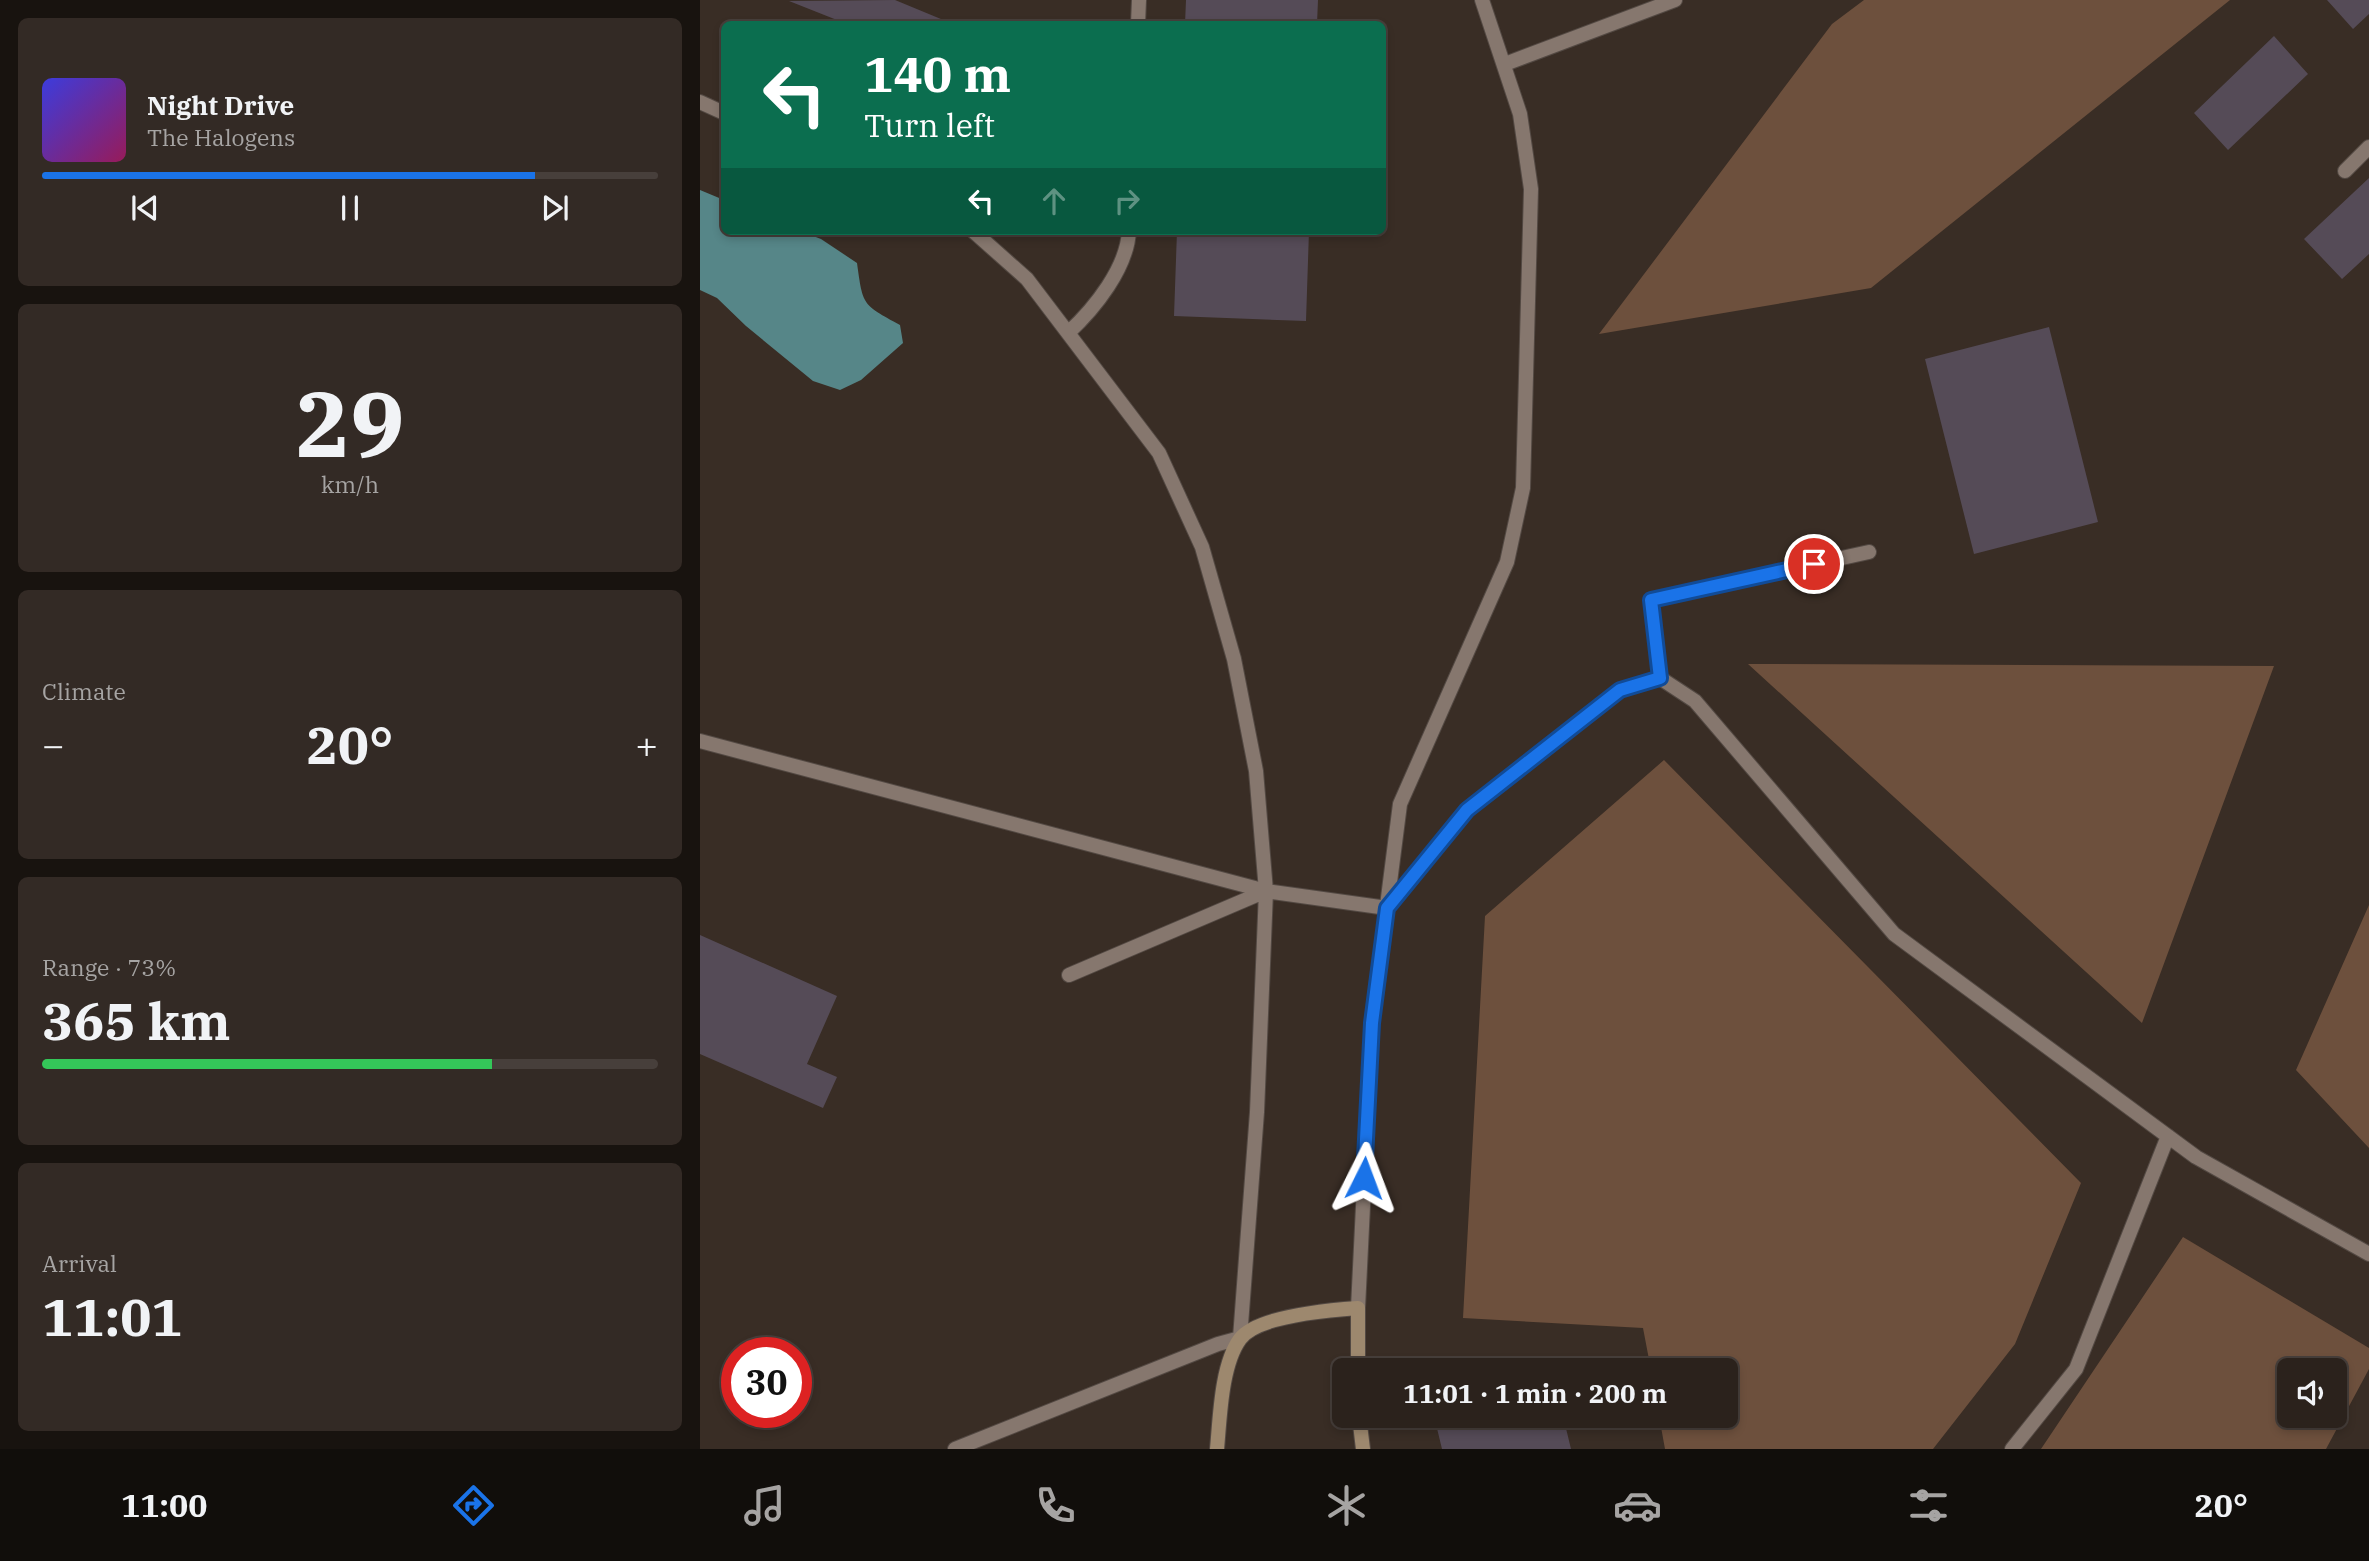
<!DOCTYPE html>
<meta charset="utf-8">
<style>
:root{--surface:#2b221c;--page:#332a25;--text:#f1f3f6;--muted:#a6a4a3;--line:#473f3b;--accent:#1a73e8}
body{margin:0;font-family:"IBM Plex Serif",serif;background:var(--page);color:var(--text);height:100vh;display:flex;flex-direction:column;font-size:26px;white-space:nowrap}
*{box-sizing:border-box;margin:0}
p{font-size:23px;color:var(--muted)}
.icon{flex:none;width:38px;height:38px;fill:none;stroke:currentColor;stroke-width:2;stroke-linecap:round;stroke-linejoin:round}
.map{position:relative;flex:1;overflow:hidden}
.side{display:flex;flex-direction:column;gap:18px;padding:18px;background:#18130f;width:700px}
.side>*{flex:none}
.banner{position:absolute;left:21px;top:21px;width:665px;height:214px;border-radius:10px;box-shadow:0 4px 10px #0003,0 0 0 2px var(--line);background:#0b6e4f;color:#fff;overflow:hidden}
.fabs{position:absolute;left:1577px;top:1358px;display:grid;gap:14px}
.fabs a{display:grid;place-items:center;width:70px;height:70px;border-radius:10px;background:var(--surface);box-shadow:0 4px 10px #0003,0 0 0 2px var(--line);font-size:35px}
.speed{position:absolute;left:21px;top:1337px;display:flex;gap:14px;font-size:35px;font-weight:700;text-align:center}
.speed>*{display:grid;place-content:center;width:91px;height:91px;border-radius:50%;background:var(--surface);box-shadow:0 4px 10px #0003,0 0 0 2px var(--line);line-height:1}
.speed .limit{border:10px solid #d22;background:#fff;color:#111}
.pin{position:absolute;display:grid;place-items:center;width:60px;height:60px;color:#fff;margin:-30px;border:4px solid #fff;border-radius:50%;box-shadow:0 2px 7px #0007}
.me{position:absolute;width:77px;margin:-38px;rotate:3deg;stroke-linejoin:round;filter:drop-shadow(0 0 5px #0008)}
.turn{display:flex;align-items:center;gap:24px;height:147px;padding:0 28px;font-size:32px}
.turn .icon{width:91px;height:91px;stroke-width:2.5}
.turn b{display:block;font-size:49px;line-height:60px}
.lanes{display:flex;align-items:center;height:66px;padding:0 28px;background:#0003;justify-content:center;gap:35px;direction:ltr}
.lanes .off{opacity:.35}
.big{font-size:52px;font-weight:700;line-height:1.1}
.side .tile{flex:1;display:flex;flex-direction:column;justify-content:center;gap:10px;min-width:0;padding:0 24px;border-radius:10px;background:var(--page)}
.side .dial{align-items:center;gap:0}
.dial b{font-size:91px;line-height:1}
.song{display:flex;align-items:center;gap:21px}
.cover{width:84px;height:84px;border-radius:10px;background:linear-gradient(135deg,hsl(240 70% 55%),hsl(330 70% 35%))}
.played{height:7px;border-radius:4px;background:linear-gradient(90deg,var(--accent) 80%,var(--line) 80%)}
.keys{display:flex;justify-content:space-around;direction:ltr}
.heat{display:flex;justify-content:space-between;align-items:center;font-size:38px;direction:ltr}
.charge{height:10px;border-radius:5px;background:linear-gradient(90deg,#34c759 73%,var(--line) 0)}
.trip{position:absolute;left:632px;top:1358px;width:406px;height:70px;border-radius:10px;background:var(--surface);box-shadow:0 4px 10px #0003,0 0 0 2px var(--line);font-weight:700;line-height:70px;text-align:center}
.menu{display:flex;height:112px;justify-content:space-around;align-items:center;background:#110e0b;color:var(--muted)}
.menu .icon{width:49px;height:49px}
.menu .current{color:var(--accent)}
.menu b{font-size:32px;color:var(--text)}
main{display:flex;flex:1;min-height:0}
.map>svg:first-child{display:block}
</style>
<main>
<section class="side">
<div class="tile">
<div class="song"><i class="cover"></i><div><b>Night Drive</b><p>The Halogens</p></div></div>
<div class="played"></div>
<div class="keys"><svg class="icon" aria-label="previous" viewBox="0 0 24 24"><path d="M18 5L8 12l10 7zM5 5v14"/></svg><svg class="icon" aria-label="pause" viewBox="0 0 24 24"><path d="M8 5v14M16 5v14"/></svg><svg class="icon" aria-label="next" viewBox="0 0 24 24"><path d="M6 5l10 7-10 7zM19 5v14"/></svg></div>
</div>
<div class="tile dial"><b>29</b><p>km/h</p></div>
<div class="tile"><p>Climate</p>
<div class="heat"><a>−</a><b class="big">20°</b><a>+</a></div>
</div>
<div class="tile"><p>Range · 73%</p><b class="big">365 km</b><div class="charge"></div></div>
<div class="tile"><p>Arrival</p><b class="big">11:01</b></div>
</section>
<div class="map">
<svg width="1669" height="1449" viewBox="0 0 1669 1449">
<rect width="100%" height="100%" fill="#392d25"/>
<path fill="#6d503d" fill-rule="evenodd" d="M1164 0H1530L1171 288 899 334 1132 24Z
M1048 664 1574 666 1442 1023Z
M964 760 1381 1183 1315 1344 1233 1449H965L959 1416H1026V1370H951L943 1328 763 1318 785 916Z
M1669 905V1148L1596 1070Z
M1483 1237 1669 1348V1369L1626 1449H1341ZM1634 1370V1416H1589V1370Z"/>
<path fill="#568688" d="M0 190 24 200V231H100L121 239 157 263C163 306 162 304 200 325L203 343 161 380 140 390 113 381 46 326 17 298 0 290Z"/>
<path fill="#554b57" d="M195 0 253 24H147L89 1Z
M486 0H618L617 24H485Z
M1627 0H1669V14L1653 29Z
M1574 36 1608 74 1528 150 1494 113Z
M1669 178V254L1642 279 1604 239Z
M477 231H609L606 321 474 316Z
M1349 327 1398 522 1274 554 1225 359Z
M0 935 137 996 107 1064 137 1077 123 1108 0 1054Z
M734 1416H863L871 1449H742Z"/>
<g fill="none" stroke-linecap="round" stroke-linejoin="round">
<g stroke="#534943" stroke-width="16">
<path id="lane" d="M438 24 439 0
M805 64 975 0
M0 102 24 113
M1645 171 1669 147
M368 333C395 308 427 268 429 231
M960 678 951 600 1169 552
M0 741 566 891 687 908 767 810 920 690 960 678 995 701 1194 934 1496 1157 1669 1254
M369 975 566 891
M255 1449 518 1344 540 1338 557 1112 566 891 556 771 534 659 502 547 459 453 327 279 273 231
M1312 1449 1376 1369 1468 1136"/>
</g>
<g stroke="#534943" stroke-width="16">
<path id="street" d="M658 1308 672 1023 700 804 807 562 823 488 831 189 820 114 782 0"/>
</g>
<g stroke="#534943" stroke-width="16">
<path id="secondary" d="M659 1416 663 1449
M517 1449C520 1418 521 1365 540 1339 557 1316 630 1310 658 1308V1370"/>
</g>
<use href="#lane" stroke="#86776e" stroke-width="14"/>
<use href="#street" stroke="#86776e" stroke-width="14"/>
<use href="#secondary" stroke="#9d886e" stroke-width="14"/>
</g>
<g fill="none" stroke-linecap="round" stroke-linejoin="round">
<g stroke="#114b97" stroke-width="18">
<path id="route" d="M664 1178 672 1023 687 908 767 810 920 690 960 678 951 600 1114 564"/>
</g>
<use href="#route" stroke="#1a73e8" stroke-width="12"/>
</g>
</svg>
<div class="fabs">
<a><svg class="icon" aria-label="sound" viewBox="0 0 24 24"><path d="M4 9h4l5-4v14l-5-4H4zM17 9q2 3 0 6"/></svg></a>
</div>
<div class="speed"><div class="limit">30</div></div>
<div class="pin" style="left:1114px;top:564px;background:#d93025"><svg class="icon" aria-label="arrive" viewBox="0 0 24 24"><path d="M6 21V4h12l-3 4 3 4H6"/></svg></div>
<svg class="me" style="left:664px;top:1178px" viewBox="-20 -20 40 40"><path d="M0-17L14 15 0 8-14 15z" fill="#1a73e8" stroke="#fff" stroke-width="4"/></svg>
<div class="trip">11:01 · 1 min · 200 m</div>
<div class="banner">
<div class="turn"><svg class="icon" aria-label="left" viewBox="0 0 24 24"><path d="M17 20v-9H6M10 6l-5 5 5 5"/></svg><div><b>140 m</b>Turn left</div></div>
<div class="lanes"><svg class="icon" aria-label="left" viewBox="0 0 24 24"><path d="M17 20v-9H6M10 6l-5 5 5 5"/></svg><svg class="icon off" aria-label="ahead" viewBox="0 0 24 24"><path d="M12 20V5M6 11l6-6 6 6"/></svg><svg class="icon off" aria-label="right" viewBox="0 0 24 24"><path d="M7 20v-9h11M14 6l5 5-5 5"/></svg></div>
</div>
</div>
</main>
<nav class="menu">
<b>11:00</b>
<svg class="icon current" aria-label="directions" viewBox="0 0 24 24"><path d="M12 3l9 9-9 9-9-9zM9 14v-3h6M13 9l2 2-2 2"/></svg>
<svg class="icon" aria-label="music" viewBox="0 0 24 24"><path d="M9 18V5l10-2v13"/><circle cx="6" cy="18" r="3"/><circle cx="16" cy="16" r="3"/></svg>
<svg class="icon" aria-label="phone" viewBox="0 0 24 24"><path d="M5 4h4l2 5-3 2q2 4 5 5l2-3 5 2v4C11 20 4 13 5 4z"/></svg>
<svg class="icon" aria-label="climate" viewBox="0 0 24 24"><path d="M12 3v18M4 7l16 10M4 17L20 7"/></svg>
<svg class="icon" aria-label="car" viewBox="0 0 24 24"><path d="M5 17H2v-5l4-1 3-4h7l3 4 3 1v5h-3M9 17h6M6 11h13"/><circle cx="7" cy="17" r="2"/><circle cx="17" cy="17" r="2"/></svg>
<svg class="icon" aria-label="filters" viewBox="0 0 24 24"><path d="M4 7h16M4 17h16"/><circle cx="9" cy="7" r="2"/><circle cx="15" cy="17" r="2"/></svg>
<b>20°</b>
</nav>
